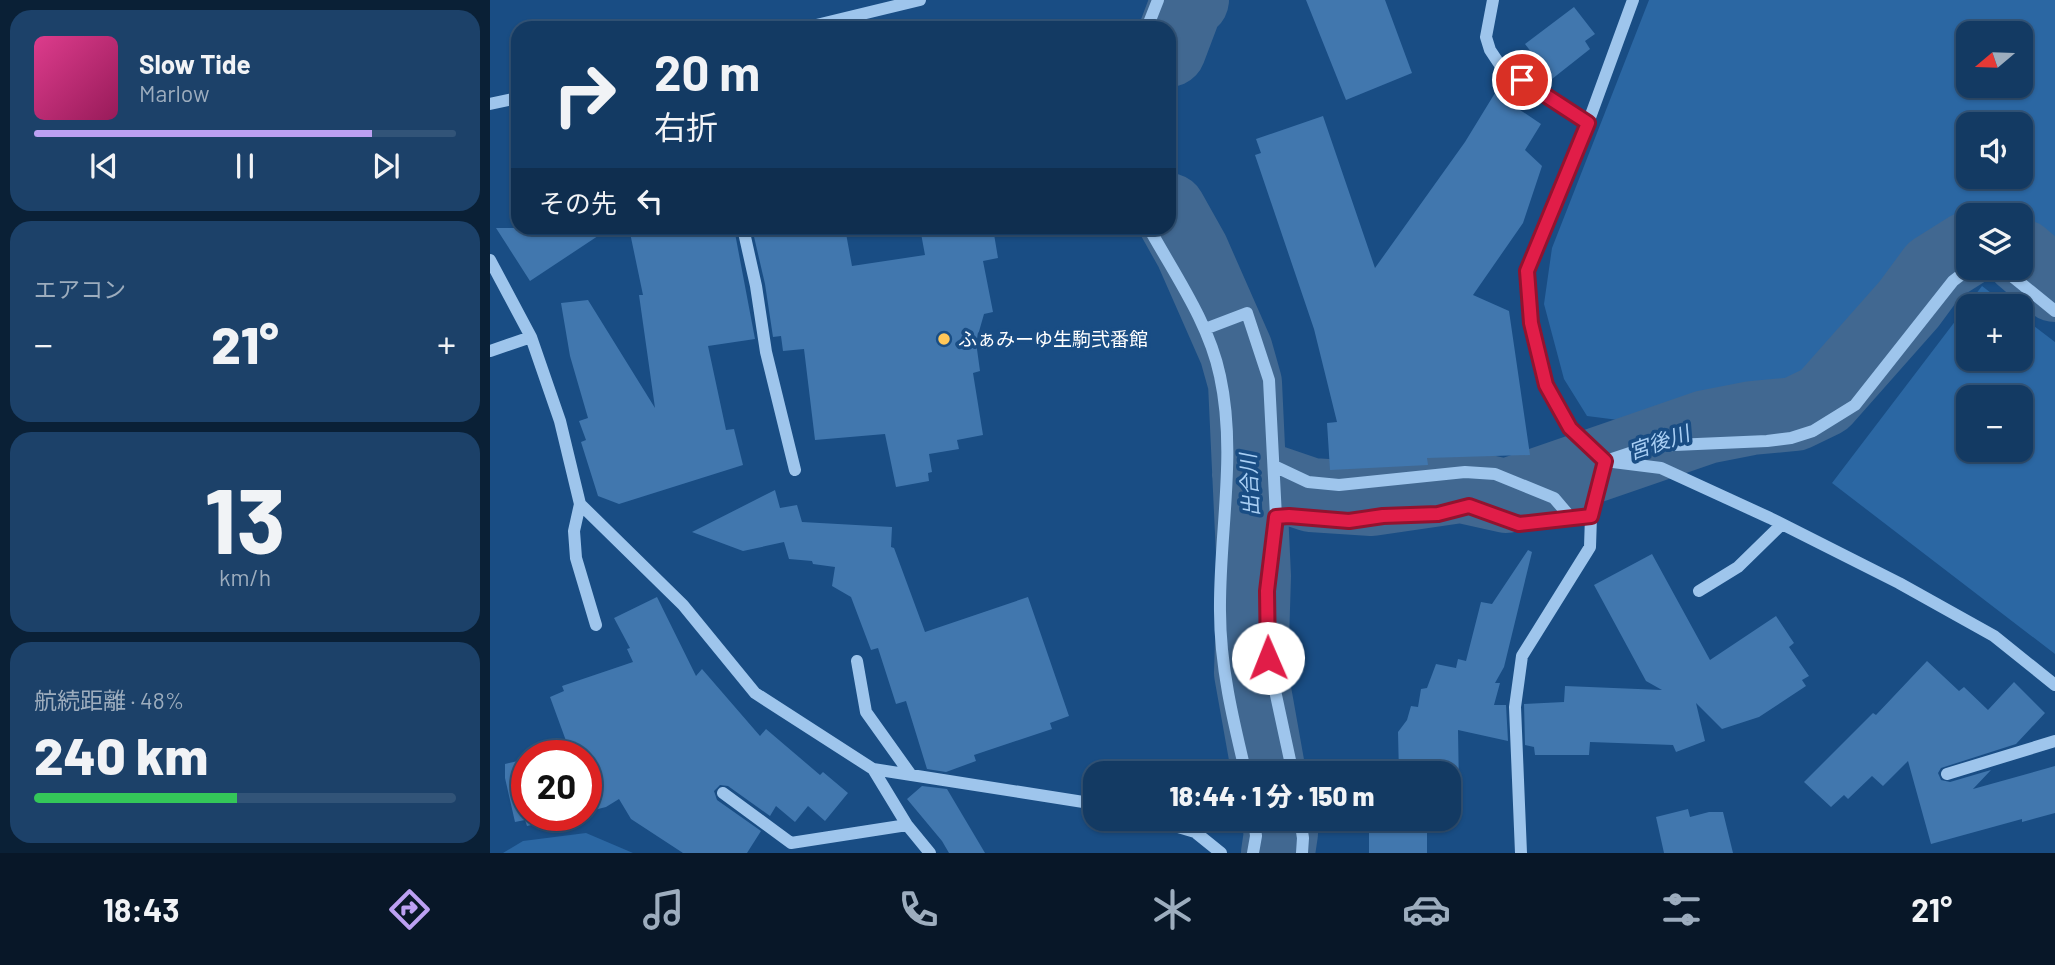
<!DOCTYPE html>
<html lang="ja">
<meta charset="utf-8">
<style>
:root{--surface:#133a63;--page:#1c4169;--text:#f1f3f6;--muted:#9dadbe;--line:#325478;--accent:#bca0f2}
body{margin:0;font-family:Barlow,"Noto Sans JP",sans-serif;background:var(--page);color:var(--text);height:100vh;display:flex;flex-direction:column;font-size:26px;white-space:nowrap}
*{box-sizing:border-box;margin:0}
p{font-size:23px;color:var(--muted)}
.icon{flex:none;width:38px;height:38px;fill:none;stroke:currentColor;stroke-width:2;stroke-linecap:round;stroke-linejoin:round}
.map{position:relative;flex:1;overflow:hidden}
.sheet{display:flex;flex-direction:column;gap:10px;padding:10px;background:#0a2036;width:490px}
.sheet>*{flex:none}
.hud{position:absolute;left:21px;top:21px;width:665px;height:214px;border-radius:21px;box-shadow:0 2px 5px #0004,0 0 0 2px var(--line);background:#133a63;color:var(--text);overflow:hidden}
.needle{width:46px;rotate:251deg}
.tools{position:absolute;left:1466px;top:21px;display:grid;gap:14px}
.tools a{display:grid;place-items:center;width:77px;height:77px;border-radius:14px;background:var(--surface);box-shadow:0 2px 5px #0004,0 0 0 2px var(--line);font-size:35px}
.speed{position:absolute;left:21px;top:740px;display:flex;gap:14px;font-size:35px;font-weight:700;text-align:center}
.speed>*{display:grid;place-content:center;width:91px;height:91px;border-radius:50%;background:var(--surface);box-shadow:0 2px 5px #0004,0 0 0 2px var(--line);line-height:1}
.speed .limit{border:10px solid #d22;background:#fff;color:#111}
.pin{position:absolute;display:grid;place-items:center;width:60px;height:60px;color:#fff;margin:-30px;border:4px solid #fff;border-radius:50%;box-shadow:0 2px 7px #0007}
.me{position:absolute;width:77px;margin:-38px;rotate:359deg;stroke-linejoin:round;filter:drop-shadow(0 0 5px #0008)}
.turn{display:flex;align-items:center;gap:24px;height:147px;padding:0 28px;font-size:32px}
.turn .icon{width:91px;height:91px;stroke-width:2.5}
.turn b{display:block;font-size:49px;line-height:60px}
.then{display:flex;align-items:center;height:66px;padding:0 28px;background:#0003;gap:14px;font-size:26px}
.big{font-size:52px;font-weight:800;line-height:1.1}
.sheet .card{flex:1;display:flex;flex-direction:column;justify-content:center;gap:10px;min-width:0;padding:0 24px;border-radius:21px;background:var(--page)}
.sheet .dial{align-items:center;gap:0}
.dial b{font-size:91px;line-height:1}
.song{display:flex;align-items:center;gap:21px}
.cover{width:84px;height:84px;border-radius:10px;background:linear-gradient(135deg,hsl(330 70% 55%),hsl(330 70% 35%))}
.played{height:7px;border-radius:4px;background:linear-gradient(90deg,var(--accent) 80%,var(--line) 80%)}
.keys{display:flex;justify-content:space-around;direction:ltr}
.heat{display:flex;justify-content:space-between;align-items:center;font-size:38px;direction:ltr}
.charge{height:10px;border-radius:5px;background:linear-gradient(90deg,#34c759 48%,var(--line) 0)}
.trip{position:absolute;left:593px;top:761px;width:378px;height:70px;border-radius:21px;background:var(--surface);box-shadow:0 2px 5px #0004,0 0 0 2px var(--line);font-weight:800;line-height:70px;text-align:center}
.menu{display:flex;height:112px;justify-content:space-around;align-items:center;background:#081728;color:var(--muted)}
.menu .icon{width:49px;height:49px}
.menu .current{color:var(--accent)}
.menu b{font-size:32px;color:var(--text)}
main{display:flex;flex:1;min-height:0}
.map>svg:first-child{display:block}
</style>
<main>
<section class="sheet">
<div class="card">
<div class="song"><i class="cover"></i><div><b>Slow Tide</b><p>Marlow</p></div></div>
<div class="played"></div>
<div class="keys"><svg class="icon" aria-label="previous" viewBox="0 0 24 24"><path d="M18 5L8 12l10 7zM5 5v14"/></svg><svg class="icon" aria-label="pause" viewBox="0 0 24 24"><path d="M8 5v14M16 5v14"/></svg><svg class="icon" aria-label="next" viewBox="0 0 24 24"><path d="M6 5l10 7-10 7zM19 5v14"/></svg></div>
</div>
<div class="card"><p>エアコン</p>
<div class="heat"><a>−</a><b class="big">21°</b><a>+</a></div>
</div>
<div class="card dial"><b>13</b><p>km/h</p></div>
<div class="card"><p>航続距離 · 48%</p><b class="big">240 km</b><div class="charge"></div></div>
</section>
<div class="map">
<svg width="1565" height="853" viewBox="0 0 1565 853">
<rect width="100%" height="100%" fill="#194d84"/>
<path fill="#2b67a3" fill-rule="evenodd" d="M1159 0H1565V272L1531 241V215H1479V235L1446 258 1330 392 1288 409 1239 408 1198 421 1160 424 1097 416 1074 379 1054 304 1062 248ZM1479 33H1531V86H1479ZM1479 124H1531V177H1479Z
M1492 286 1518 306H1479V359H1531V316L1565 342V654L1342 483ZM1479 397H1531V450H1479Z
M96 833 143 853H13L33 841Z"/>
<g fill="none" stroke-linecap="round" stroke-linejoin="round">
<path stroke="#416891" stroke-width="74" d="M679 50 696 5 702 0
M679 210 702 251 746 351 755 383 764 576 761 673 779 774
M1531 256 1565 285
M759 474 821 495 882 499 971 486 1016 496 1216 427 1262 418 1305 414 1334 400 1419 304 1444 270 1479 248
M788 819 791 833 788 853"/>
</g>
<path fill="#4177ae" d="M816 0H895L922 73 856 100Z
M1084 7 1105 34 1095 41 1100 49 1062 79 1035 44Z
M1005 93 1051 124 1035 150 1052 166 1033 223 983 295 1019 311 1040 455 937 458 938 465 840 470 837 423 847 422 824 329 765 155 771 153 766 139 833 116 885 268 975 142Z
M6 228H120L40 281Z
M139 228H244L265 339 218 346 236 430 244 429 253 465 129 504 108 496 91 442 96 440 89 421 98 418 80 356 71 303 98 300 165 408 149 295H153Z
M262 228H355L362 266 435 255 430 228H503L508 258 493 261 503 312 494 314 486 342 490 371 483 373 493 435 467 440 469 449 439 454 442 472 438 473 439 481 406 487 395 434 325 440 314 349 293 351 291 336 283 337 275 284Z
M285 490 290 508 307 505 312 522 402 527 401 547 404 548 435 632 538 597 579 716 560 723 562 729 484 755 486 761 456 772 437 769 416 701 406 704 388 648 381 650 361 597 342 586 345 567 323 564 322 561 299 559 294 542 253 551 202 532Z
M1038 550 1042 552 1014 667 1005 683H1010L1004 705H1016L1018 741 968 730 969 789H959V774H909L908 732 917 720 921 706 928 707 931 689 937 688 946 664 966 668 968 659 976 661 991 602 1002 604Z
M1162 554 1220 660 1286 616 1304 643 1299 647 1319 676 1312 680 1316 686 1269 717 1232 729 1206 703 1215 741 1186 752 1183 745 1100 742 1099 755H1045L1044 747 1035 745 1034 704 1074 702 1075 686 1172 690 1156 681 1104 585Z
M167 597 206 676 212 669 270 736 276 729 330 775 333 772 358 793 335 821 318 806 305 822 286 806 280 816 238 786 230 785 224 791 227 800 271 831 257 853H193L141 819 129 799 116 807 96 812V756H50L79 749 60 697 74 691 72 686 143 662 137 649 140 648 124 618Z
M1437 661 1469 691 1474 687 1498 710 1524 682 1555 713 1526 744 1451 768 1448 773 1451 780 1460 782 1501 770 1483 789 1565 766V813L1532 822V819L1441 844 1418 761 1393 786 1382 776 1358 799 1354 795 1341 807 1314 782 1383 713 1386 715Z
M37 759V816H80L37 826 35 820 25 822 15 778V764Z
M432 786 457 789 495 853H459L452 841 417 799Z
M1198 809 1200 817 1219 812H1233L1243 853H1174L1166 817Z
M879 819H937V853H879Z"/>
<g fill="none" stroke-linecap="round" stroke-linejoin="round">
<path stroke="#9ec5ec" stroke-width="12" d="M1003 0 996 37 1000 50 1010 65 1098 123
M1143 0 1098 123 1037 271 1041 323 1056 385 1080 428 1115 461 1171 468 1280 518 1409 583 1504 636 1565 685
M314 28 430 0
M657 28 668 0
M0 104 28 98
M253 228 266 286 276 352 305 470
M659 228C685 275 719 323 730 376 747 454 729 533 730 611 730 666 743 720 756 774
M0 260 41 337 70 421 90 504 193 605 265 693 383 769 606 804
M1512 268 1565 311
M715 329 757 313 779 380 786 517 777 591 778 658 803 774
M0 351 41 337
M1119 460 1161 446 1277 441 1301 438 1323 431 1365 405 1463 281 1480 268
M784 466 818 482 849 485 975 472 1005 474 1064 498 1082 519
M90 504 84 531 86 558 106 625
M786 517 799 516 859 521 893 517 948 514 979 506 1029 524 1101 516
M1209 591 1248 567 1292 524
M367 661 376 712 421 775
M383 769 417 825 440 853
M1457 774 1565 741
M233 793 301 843 417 825
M661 819 705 832 731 853
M810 819 813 838 812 853
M763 853 766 836 764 819
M1031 853 1025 707 1032 656 1100 547 1101 516 1115 461"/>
</g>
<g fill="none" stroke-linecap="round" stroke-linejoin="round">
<g stroke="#92132f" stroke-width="18">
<path id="route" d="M778 658 777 591 786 517 799 516 859 521 893 516 948 514 979 506 1029 524 1101 516 1115 461 1080 428 1056 385 1041 323 1037 271 1098 123 1032 80"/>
</g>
<use href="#route" stroke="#e11d48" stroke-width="12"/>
</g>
<circle fill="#ffc759" stroke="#194d84" stroke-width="2.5" cx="454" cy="339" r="7"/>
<g text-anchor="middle" stroke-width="7" stroke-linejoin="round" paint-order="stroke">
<g font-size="19" fill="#fff" stroke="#194d84" text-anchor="start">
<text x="468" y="346">ふぁみーゆ生駒弐番館</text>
</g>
<g font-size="21" font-style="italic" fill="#a9cff4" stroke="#194d84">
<text transform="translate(1169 443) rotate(-19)" y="7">宮後川</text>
<text transform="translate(760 485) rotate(-93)" y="7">出合川</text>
</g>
</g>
</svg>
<div class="tools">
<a><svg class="needle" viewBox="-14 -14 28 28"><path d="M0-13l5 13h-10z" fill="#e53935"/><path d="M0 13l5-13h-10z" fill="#9dadbe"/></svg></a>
<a><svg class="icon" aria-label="sound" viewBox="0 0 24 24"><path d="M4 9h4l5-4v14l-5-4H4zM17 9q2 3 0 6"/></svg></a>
<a><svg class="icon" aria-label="layers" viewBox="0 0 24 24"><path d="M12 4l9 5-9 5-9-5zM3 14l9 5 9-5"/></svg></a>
<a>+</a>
<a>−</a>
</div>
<div class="speed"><div class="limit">20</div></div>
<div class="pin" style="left:1032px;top:80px;background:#d93025"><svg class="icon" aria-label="arrive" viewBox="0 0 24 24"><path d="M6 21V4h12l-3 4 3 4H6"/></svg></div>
<svg class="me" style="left:778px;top:658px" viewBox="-20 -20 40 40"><circle r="19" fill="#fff"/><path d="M0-13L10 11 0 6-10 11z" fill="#e11d48"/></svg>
<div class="trip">18:44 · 1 分 · 150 m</div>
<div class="hud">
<div class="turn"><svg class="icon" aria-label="right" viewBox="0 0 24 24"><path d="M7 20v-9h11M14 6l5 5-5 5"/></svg><div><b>20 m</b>右折</div></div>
<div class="then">その先<svg class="icon" aria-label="left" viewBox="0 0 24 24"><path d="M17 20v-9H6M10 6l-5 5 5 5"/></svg></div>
</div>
</div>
</main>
<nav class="menu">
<b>18:43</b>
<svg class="icon current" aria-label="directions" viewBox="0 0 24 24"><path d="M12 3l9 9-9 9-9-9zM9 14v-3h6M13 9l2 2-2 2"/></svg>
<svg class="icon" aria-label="music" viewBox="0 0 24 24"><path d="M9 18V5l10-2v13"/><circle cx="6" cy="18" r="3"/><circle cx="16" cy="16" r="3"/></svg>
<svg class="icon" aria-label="phone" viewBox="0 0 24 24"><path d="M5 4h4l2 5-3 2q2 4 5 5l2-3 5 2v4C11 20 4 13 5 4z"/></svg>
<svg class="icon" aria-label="climate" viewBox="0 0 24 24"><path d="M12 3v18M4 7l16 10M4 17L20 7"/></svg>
<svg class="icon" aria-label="car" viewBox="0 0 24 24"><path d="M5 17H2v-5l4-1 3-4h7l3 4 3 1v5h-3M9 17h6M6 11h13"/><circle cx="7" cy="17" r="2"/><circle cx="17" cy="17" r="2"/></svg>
<svg class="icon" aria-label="filters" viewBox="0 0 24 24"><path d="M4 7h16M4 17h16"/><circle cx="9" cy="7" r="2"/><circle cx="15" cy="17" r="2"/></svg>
<b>21°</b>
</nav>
